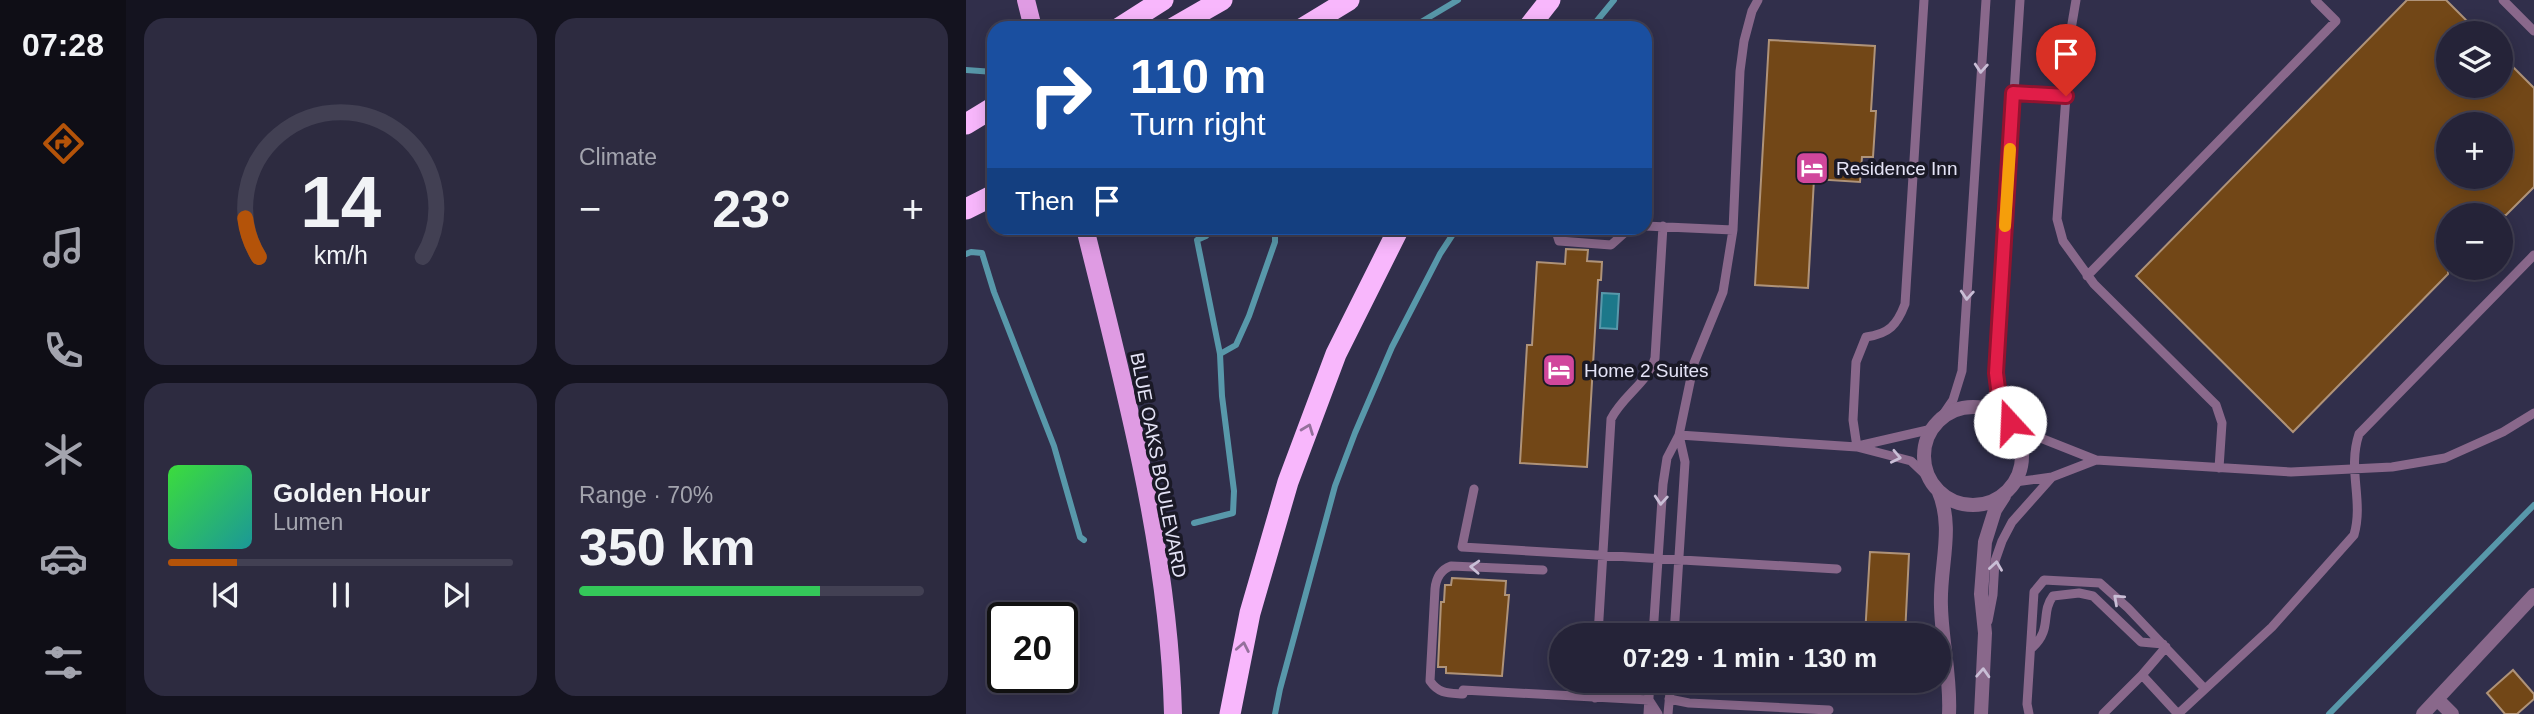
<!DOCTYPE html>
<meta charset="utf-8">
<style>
:root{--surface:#252338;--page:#2d2b40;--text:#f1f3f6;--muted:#a3a4ae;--line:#424053;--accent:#b45309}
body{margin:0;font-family:Arial,sans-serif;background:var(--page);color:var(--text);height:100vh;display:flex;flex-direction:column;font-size:26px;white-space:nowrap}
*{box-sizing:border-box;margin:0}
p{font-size:23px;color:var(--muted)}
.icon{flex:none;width:38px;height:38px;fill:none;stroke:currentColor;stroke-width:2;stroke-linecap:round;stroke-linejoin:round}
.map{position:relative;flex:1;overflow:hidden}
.details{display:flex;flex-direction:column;gap:18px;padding:18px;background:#14131f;width:840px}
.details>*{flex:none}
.hud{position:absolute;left:21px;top:21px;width:665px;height:214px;border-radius:21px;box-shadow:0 4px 18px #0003,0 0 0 2px var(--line);background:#1a4fa0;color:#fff;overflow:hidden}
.buttons{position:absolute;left:1470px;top:21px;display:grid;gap:14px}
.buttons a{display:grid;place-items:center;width:77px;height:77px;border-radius:50%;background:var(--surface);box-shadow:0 4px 18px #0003,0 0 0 2px var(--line);font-size:35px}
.speed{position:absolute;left:21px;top:602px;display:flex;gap:14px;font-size:35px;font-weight:700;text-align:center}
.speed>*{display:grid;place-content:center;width:91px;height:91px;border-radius:50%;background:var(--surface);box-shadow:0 4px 18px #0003,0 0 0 2px var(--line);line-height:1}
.speed .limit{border:4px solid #111;border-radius:10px;background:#fff;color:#111}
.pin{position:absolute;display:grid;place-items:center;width:60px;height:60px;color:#fff;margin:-72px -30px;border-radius:50% 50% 50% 0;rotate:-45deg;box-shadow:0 0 7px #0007}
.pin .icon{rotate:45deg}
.me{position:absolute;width:77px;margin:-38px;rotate:340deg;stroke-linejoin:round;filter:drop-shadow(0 0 5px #0008)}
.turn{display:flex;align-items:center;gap:24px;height:147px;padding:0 28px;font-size:32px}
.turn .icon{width:91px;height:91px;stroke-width:2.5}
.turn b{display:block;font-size:49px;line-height:60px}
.then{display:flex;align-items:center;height:66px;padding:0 28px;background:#0003;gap:14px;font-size:26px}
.big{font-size:52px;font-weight:700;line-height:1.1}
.details .tile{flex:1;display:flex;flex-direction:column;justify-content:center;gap:10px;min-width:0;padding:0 24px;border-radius:21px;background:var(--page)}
.details .dial{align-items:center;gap:0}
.dial svg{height:182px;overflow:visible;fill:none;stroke:var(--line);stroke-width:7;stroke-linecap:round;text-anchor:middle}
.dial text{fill:var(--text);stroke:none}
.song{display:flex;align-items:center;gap:21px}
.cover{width:84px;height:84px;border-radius:10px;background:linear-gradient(135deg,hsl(120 70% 55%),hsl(180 70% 35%))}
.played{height:7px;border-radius:4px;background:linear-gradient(90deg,var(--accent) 20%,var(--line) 20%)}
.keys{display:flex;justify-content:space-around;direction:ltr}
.heat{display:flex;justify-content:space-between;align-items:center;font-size:38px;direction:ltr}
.charge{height:10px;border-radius:5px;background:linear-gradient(90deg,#34c759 70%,var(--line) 0)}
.details .tiles{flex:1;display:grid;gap:18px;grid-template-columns:repeat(2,1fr)}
.trip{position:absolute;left:583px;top:623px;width:402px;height:70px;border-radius:35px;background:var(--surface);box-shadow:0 4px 18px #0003,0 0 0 2px var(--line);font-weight:700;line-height:70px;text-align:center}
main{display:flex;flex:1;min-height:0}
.tab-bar{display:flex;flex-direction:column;width:126px;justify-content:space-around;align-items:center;background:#0f0e16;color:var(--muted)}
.tab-bar .icon{width:49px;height:49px}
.tab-bar .current{color:var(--accent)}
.tab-bar b{font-size:32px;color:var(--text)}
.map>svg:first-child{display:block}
</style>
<main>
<nav class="tab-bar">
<b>07:28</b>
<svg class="icon current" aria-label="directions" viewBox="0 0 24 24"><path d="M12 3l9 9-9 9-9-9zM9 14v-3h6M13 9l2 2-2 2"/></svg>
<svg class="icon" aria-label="music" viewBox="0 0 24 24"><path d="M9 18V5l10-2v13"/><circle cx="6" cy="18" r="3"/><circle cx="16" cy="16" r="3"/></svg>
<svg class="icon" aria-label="phone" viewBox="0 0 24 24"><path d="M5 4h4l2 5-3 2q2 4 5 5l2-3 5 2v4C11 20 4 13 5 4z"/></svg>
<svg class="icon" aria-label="climate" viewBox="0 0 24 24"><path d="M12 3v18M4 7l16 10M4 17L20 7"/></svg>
<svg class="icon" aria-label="car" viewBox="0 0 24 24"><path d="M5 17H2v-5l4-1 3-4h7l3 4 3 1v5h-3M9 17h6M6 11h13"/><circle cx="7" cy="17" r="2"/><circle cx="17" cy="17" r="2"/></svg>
<svg class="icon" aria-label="filters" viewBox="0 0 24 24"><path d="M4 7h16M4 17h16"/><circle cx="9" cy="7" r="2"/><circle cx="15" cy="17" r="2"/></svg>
</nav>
<section class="details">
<div class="tiles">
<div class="tile dial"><svg viewBox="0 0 100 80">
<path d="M14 69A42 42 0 1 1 86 69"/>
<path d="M14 69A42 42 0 0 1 8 52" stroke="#b45309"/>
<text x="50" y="56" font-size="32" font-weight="700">14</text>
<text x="50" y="72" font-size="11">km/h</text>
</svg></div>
<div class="tile"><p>Climate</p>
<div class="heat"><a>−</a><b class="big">23°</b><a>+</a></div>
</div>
<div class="tile">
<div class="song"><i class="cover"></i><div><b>Golden Hour</b><p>Lumen</p></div></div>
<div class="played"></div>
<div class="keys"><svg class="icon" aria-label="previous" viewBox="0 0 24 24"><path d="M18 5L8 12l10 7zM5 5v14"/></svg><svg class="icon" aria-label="pause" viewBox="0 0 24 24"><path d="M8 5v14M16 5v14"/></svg><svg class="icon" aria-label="next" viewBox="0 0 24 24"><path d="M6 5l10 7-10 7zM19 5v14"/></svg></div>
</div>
<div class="tile"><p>Range · 70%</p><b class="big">350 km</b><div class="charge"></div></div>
</div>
</section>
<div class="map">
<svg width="1568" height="714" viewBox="0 0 1568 714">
<rect width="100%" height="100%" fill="#312f4b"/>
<path fill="#1c788a" stroke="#5898aa" stroke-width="2" d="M636 293 653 294 651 329 634 328Z"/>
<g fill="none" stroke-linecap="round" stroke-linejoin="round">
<path stroke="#5898aa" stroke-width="6" d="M445 28 492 0
M625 28 648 0
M0 70 28 72
M0 254 5 252 16 253 28 292 88 446 114 537 118 540
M254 354 270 345 283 316 309 242V228
M228 523 267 513 268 491 256 396 254 354 231 240 240 236 247 228
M309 714 314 689 369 486 389 433 426 347 474 254 491 228
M1363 714 1568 505"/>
</g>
<path fill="#724717" stroke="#af9379" stroke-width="2" fill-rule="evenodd" d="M1441 0H1480L1513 33H1482V86H1535V55L1568 88V187L1540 215H1482V274L1327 432 1170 276ZM1482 124H1535V177H1482Z
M803 40 909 46 905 111H910L907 157H896L894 182 848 179 842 288 789 285Z
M600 249 622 250 621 261 636 262 635 280H632L621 467 554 463 561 345H566L571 262 599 264Z
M904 552 943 554 939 635H899Z
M486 578 540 581 539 595H543L536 676 480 673V667H472L475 602H478L479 585H485Z
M1547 670 1568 694V699L1551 714H1539L1521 693Z"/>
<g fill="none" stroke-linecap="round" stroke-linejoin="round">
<path stroke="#89688b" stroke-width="9" d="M1110 0 1100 59V96L1091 219 1097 241 1128 284 1250 405 1256 423 1253 468
M1537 0 1568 31
M1047 93 1100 96
M679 226 767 230
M589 228 593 241 645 245 664 228
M1121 276 1370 21 1349 0
M974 419 987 400 996 371 1020 0
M1044 422 1033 396 1030 373 1054 0
M1051 433 1072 437 1130 460 1325 472 1426 467 1479 458 1537 432 1568 413
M713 435 891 447 945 461 964 479
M892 446 966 429
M891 447 887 420 890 362 900 337C923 334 931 325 939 304L958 0
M1049 482 1086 477 1130 460
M508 489 496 547 871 569
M1022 621 1027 595 1029 561 1036 541 1046 522 1086 477
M632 635 645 419C657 395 682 383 689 358L697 226
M687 635 697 484 701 458 713 435 728 363 757 292 767 230 774 71 778 41 786 11 792 0
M708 635 719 462 713 435
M1066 648C1087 629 1074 613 1087 596L1113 593 1127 596 1175 642 1197 644
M1176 675 1200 647
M497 690 683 700 692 714
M497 694C482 693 473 694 464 681L469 589C470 578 474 570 485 566L577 570
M629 698V681
M703 699 723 703 863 710
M682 714 684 681
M702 714 705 681
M1063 714 1061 704 1068 592 1078 580 1134 583 1162 608 1239 689
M1137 714 1176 675 1212 714
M1212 714 1306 627 1388 535C1398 500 1381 470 1393 434L1568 255"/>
<path stroke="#89688b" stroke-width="14" d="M1472 700 1486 714
M1457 714 1568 595"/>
<path stroke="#89688b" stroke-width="14" d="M958 456a49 49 0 1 1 98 0a49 49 0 1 1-98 0Z
M972 490C989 528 973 567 975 607 976 643 985 678 983 714
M1015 714 1019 633 1015 594 1019 542 1029 510 1038 496"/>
<path stroke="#df9be3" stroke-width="18" d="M60 0 67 28
M119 228C158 387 203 549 207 714"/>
<path stroke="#f8b7fc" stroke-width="21" d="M153 28 197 0
M207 28 256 0
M337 28 383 0
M562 28 584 0
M0 124 28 107
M0 209 28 195
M264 714 284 613 322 482 370 354 433 228"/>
</g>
<defs><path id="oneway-chevron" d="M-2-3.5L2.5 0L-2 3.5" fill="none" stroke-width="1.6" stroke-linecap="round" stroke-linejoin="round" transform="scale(1.75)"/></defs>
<g stroke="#c9bed6">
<use href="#oneway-chevron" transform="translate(1015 68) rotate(94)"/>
<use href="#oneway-chevron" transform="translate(1001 295) rotate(94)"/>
<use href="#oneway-chevron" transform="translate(930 457) rotate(12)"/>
<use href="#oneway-chevron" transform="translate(695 500) rotate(94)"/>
<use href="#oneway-chevron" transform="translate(1030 566) rotate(-82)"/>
<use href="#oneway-chevron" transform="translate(509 567) rotate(-177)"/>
<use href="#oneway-chevron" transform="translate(1152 599) rotate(-138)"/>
<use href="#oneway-chevron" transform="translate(1017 673) rotate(-87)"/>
</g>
<g stroke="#94709c">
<use href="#oneway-chevron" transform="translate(342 429) rotate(-69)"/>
<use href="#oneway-chevron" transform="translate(277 647) rotate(-79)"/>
</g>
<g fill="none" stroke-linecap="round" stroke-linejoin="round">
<g stroke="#92132f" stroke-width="18">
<path id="route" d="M1044 422 1033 396 1030 373 1047 93 1100 96"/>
</g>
<use href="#route" stroke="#e11d48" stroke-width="12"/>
<path stroke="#f59e0b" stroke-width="12" d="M1039 226 1044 149"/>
</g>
<defs>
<g id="hotel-square" transform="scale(1.75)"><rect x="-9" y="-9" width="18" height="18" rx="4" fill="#d1479c" stroke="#1a1926"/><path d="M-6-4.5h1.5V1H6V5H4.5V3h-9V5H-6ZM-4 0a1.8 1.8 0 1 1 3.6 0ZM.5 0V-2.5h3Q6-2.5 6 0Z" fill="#fff"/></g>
</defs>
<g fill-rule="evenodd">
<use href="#hotel-square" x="846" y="168"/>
<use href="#hotel-square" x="593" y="370"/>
</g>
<g text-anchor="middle" stroke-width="7" stroke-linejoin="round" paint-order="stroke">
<g font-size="19" fill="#e4e3f6" stroke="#1a1926" text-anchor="start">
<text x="870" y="175">Residence Inn</text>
<text x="618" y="377">Home 2 Suites</text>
</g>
<g font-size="19" fill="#e4e3f6" stroke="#1a1926">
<text transform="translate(193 465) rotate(79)" y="7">BLUE OAKS BOULEVARD</text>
</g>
</g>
</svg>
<div class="buttons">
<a><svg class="icon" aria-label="layers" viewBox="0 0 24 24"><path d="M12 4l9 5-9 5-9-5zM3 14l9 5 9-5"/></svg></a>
<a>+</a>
<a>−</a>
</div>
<div class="speed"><div class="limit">20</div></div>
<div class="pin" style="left:1100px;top:96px;background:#d93025"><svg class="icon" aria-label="arrive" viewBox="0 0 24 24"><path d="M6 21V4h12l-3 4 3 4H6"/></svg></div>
<svg class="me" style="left:1044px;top:422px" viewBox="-20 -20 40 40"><circle r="19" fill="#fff"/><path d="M0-13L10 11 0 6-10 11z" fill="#e11d48"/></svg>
<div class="trip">07:29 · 1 min · 130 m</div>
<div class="hud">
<div class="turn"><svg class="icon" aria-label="right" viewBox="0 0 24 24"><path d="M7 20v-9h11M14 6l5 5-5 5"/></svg><div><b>110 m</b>Turn right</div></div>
<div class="then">Then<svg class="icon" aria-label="arrive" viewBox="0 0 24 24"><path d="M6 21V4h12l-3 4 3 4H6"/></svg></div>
</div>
</div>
</main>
